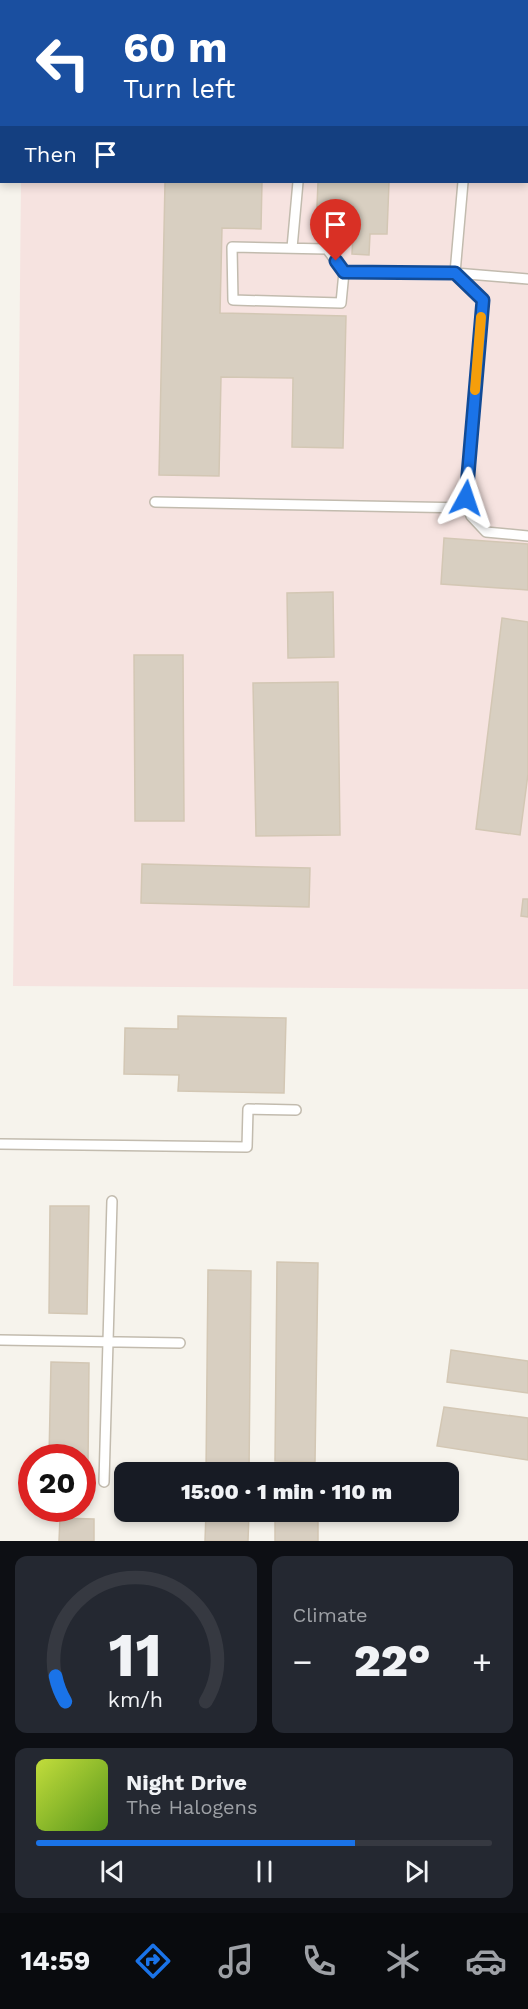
<!DOCTYPE html>
<meta charset="utf-8">
<style>
:root{--surface:#171b24;--page:#242831;--text:#f1f3f6;--muted:#9ea1a6;--line:#363941;--accent:#1a73e8}
body{margin:0;font-family:"Work Sans",sans-serif;background:var(--page);color:var(--text);height:100vh;display:flex;flex-direction:column;font-size:22px;white-space:nowrap}
*{box-sizing:border-box;margin:0}
p{font-size:20px;color:var(--muted)}
.icon{flex:none;width:33px;height:33px;fill:none;stroke:currentColor;stroke-width:2;stroke-linecap:round;stroke-linejoin:round}
.map{position:relative;height:1541px;overflow:hidden}
.details{display:flex;flex-direction:column;gap:15px;padding:15px;background:#0d0f14;flex:1}
.details>*{flex:none}
.top-card{position:absolute;left:0px;top:0px;width:528px;height:183px;box-shadow:0 3px 9px #0003;background:#1a4fa0;color:#fff;overflow:hidden}
.speed{position:absolute;left:18px;top:1444px;display:flex;gap:12px;font-size:30px;font-weight:700;text-align:center}
.speed>*{display:grid;place-content:center;width:78px;height:78px;border-radius:50%;background:var(--surface);box-shadow:0 3px 9px #0003;line-height:1}
.speed .limit{border:9px solid #d22;background:#fff;color:#111}
.pin{position:absolute;display:grid;place-items:center;width:51px;height:51px;color:#fff;margin:-62px -26px;border-radius:50% 50% 50% 0;rotate:-45deg;box-shadow:0 0 6px #0007}
.pin .icon{rotate:45deg}
.me{position:absolute;width:66px;margin:-33px;rotate:5deg;stroke-linejoin:round;filter:drop-shadow(0 0 4px #0008)}
.turn{display:flex;align-items:center;gap:21px;height:126px;padding:0 24px;font-size:27px}
.turn .icon{width:78px;height:78px;stroke-width:2.5}
.turn b{display:block;font-size:42px;line-height:51px}
.then{display:flex;align-items:center;height:57px;padding:0 24px;background:#0003;gap:12px;font-size:22px}
.big{font-size:45px;font-weight:800;line-height:1.1}
.details .tile{flex:1;display:flex;flex-direction:column;justify-content:center;gap:9px;min-width:0;padding:0 21px;border-radius:12px;background:var(--page)}
.details .dial{align-items:center;gap:0}
.dial svg{height:156px;overflow:visible;fill:none;stroke:var(--line);stroke-width:7;stroke-linecap:round;text-anchor:middle}
.dial text{fill:var(--text);stroke:none}
.song{display:flex;align-items:center;gap:18px}
.cover{width:72px;height:72px;border-radius:9px;background:linear-gradient(135deg,hsl(70 70% 55%),hsl(90 70% 35%))}
.played{height:6px;border-radius:3px;background:linear-gradient(90deg,var(--accent) 70%,var(--line) 70%)}
.keys{display:flex;justify-content:space-around;direction:ltr}
.heat{display:flex;justify-content:space-between;align-items:center;font-size:33px;direction:ltr}
.details .tiles{flex:1;display:grid;gap:15px;grid-template-columns:1fr 1fr}
.tile:last-child{grid-column:span 2}
.trip{position:absolute;left:114px;top:1462px;width:345px;height:60px;border-radius:12px;background:var(--surface);box-shadow:0 3px 9px #0003;font-weight:800;line-height:60px;text-align:center}
.dock{display:flex;height:96px;justify-content:space-around;align-items:center;background:#090b0e;color:var(--muted)}
.dock .icon{width:42px;height:42px}
.dock .on{color:var(--accent)}
.dock b{font-size:27px;color:var(--text)}
.map>svg:first-child{display:block}
</style>
<div class="map">
<svg width="528" height="1541" viewBox="0 0 528 1541">
<rect width="100%" height="100%" fill="#f6f3ec"/>
<path fill="#f6e3e0" d="M527 95H528V989L13 986 21 182H526Z"/>
<path fill="#d8cfc1" stroke="#d3c7b4" stroke-width="1.5" d="M165 182H262L261 229 222 228 220 313 346 316 343 448 292 447 293 378 221 377 219 476 159 475Z
M318 182H389L387 234H370L369 255 352 254 353 232 316 231Z
M444 538 528 544V590L441 584Z
M333 592 334 657 288 658 287 593Z
M502 618 528 622V774L520 835 476 829Z
M134 655H183L184 821H135Z
M338 682 340 835 256 836 253 683Z
M142 864 310 868 309 907 141 903Z
M523 899H528V917L521 916Z
M178 1016 286 1018 284 1093 178 1091 179 1075 124 1074 125 1028 178 1029Z
M50 1206H89L87 1314 49 1313Z
M277 1262 318 1263 315 1462 275 1461Z
M208 1270 251 1271 249 1473H206Z
M451 1350 528 1361V1393L447 1382Z
M51 1362 89 1363 88 1466H82V1458H49Z
M444 1407 528 1418V1460L437 1446Z
M206 1512H249L248 1541H205Z
M275 1512H318V1541H275Z
M60 1518 94 1519V1541H59Z"/>
<g fill="none" stroke-linecap="round" stroke-linejoin="round">
<g stroke="#c2bbae" stroke-width="12">
<path id="lane" d="M463 182 455 273 483 300 466 498 471 516 486 532 528 536
M292 248 298 182
M344 272 327 249 232 247 233 300 341 303 344 272 455 273 528 279
M155 502 469 508
M0 1144 247 1147 248 1109 296 1110
M0 1340 180 1343
M104 1482 112 1201"/>
</g>
<g stroke="#c2bbae" stroke-width="22">
<path id="street" d="M211 0 233 2
M456 2V0
M526 24 528 25"/>
</g>
<use href="#lane" stroke="#fff" stroke-width="9"/>
<use href="#street" stroke="#fff" stroke-width="20"/>
</g>
<g fill="none" stroke-linecap="round" stroke-linejoin="round">
<g stroke="#114b97" stroke-width="15">
<path id="route" d="M336 261 344 272 455 273 483 300 466 498"/>
</g>
<use href="#route" stroke="#1a73e8" stroke-width="10"/>
<path stroke="#f59e0b" stroke-width="10" d="M475 390 481 317"/>
</g>
</svg>
<div class="speed"><div class="limit">20</div></div>
<div class="pin" style="left:336px;top:261px;background:#d93025"><svg class="icon" aria-label="arrive" viewBox="0 0 24 24"><path d="M6 21V4h12l-3 4 3 4H6"/></svg></div>
<svg class="me" style="left:466px;top:498px" viewBox="-20 -20 40 40"><path d="M0-17L14 15 0 8-14 15z" fill="#1a73e8" stroke="#fff" stroke-width="4"/></svg>
<div class="trip">15:00 · 1 min · 110 m</div>
<div class="top-card">
<div class="turn"><svg class="icon" aria-label="left" viewBox="0 0 24 24"><path d="M17 20v-9H6M10 6l-5 5 5 5"/></svg><div><b>60 m</b>Turn left</div></div>
<div class="then">Then<svg class="icon" aria-label="arrive" viewBox="0 0 24 24"><path d="M6 21V4h12l-3 4 3 4H6"/></svg></div>
</div>
</div>
<section class="details">
<div class="tiles">
<div class="tile dial"><svg viewBox="0 0 100 80">
<path d="M14 69A42 42 0 1 1 86 69"/>
<path d="M14 69A42 42 0 0 1 9 56" stroke="#1a73e8"/>
<text x="50" y="56" font-size="32" font-weight="700">11</text>
<text x="50" y="72" font-size="11">km/h</text>
</svg></div>
<div class="tile"><p>Climate</p>
<div class="heat"><a>−</a><b class="big">22°</b><a>+</a></div>
</div>
<div class="tile">
<div class="song"><i class="cover"></i><div><b>Night Drive</b><p>The Halogens</p></div></div>
<div class="played"></div>
<div class="keys"><svg class="icon" aria-label="previous" viewBox="0 0 24 24"><path d="M18 5L8 12l10 7zM5 5v14"/></svg><svg class="icon" aria-label="pause" viewBox="0 0 24 24"><path d="M8 5v14M16 5v14"/></svg><svg class="icon" aria-label="next" viewBox="0 0 24 24"><path d="M6 5l10 7-10 7zM19 5v14"/></svg></div>
</div>
</div>
</section>
<nav class="dock">
<b>14:59</b>
<svg class="icon on" aria-label="directions" viewBox="0 0 24 24"><path d="M12 3l9 9-9 9-9-9zM9 14v-3h6M13 9l2 2-2 2"/></svg>
<svg class="icon" aria-label="music" viewBox="0 0 24 24"><path d="M9 18V5l10-2v13"/><circle cx="6" cy="18" r="3"/><circle cx="16" cy="16" r="3"/></svg>
<svg class="icon" aria-label="phone" viewBox="0 0 24 24"><path d="M5 4h4l2 5-3 2q2 4 5 5l2-3 5 2v4C11 20 4 13 5 4z"/></svg>
<svg class="icon" aria-label="climate" viewBox="0 0 24 24"><path d="M12 3v18M4 7l16 10M4 17L20 7"/></svg>
<svg class="icon" aria-label="car" viewBox="0 0 24 24"><path d="M5 17H2v-5l4-1 3-4h7l3 4 3 1v5h-3M9 17h6M6 11h13"/><circle cx="7" cy="17" r="2"/><circle cx="17" cy="17" r="2"/></svg>
</nav>
